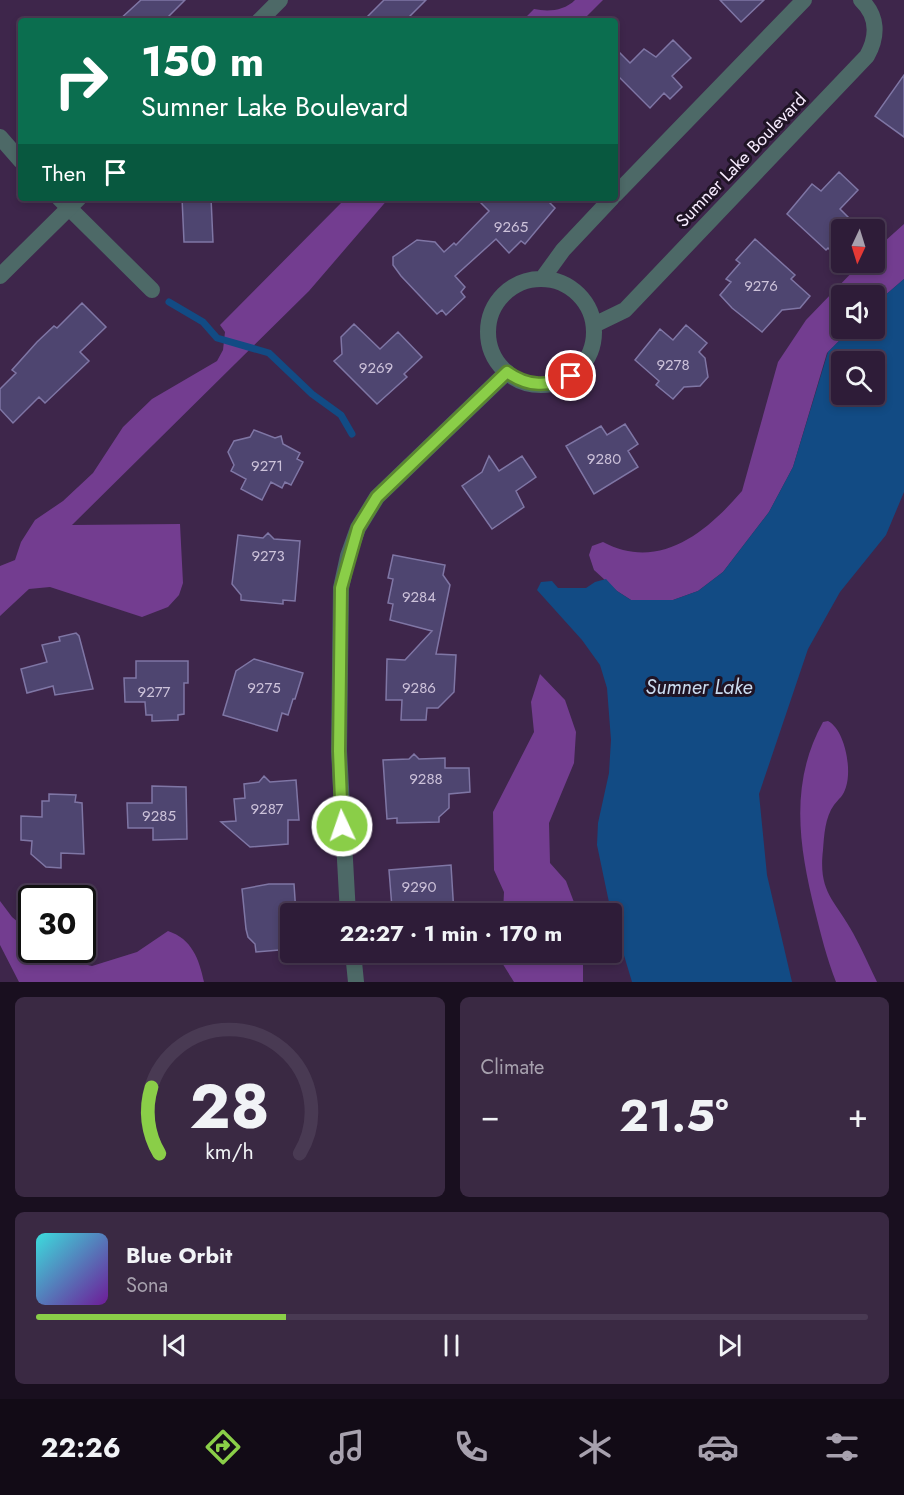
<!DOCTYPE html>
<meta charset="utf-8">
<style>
:root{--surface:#2e1c38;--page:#3a2943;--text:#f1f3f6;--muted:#a7a1ae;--line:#493a53;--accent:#8ace48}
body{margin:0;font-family:Jost,sans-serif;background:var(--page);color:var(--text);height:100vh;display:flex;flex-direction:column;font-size:22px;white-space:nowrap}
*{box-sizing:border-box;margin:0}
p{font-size:20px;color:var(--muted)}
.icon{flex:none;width:33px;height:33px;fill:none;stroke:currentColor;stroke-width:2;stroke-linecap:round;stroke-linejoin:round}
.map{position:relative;height:982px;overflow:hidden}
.panel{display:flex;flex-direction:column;gap:15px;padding:15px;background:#190f1f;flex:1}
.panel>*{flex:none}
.top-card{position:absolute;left:18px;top:18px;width:600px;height:183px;border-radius:6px;box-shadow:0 3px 9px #0003,0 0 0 2px var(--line);background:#0b6e4f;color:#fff;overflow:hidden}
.needle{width:39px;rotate:184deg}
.buttons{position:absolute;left:831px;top:219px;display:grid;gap:12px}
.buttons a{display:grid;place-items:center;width:54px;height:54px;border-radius:6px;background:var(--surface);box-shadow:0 3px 9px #0003,0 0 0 2px var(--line);font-size:30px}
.speed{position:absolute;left:18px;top:885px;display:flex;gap:12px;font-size:30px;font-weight:700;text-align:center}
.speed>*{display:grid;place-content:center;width:78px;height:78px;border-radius:50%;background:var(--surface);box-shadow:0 3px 9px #0003,0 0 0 2px var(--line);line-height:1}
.speed .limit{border:3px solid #111;border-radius:9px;background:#fff;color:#111}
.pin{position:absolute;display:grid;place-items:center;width:51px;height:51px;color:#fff;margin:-26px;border:3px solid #fff;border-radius:50%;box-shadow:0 2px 6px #0007}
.me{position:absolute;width:66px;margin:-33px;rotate:357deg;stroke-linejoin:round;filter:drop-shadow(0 0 4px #0008)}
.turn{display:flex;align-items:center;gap:21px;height:126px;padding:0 24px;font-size:27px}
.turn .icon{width:78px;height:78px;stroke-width:2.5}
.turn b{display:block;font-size:42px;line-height:51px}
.then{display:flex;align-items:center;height:57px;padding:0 24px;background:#0003;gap:12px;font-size:22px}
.big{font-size:45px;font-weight:700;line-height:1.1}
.panel .widget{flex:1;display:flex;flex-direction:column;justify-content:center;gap:9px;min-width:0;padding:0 21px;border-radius:9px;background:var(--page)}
.panel .dial{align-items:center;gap:0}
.dial svg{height:156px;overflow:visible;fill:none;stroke:var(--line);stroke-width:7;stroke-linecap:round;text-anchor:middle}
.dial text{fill:var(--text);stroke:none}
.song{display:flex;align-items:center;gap:18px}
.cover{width:72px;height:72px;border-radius:9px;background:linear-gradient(135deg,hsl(180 70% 55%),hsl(280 70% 35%))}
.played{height:6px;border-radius:3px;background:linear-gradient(90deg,var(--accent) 30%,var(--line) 30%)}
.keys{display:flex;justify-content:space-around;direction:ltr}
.heat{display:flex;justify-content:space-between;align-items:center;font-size:33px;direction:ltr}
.panel .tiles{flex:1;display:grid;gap:15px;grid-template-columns:1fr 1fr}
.widget:last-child{grid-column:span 2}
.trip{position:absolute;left:280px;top:903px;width:342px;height:60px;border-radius:6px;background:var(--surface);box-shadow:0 3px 9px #0003,0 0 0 2px var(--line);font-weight:700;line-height:60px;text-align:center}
.tabs{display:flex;height:96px;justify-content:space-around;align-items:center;background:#120b16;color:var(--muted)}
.tabs .icon{width:42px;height:42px}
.tabs .selected{color:var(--accent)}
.tabs b{font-size:27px;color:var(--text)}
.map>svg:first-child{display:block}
</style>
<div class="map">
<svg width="904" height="982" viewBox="0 0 904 982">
<rect width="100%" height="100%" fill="#3e264b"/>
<path fill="#733d90" d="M575 0H603L582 21H522L534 9C548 12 564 11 575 0Z
M346 198H389L309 291 72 525 180 524 183 583 179 595 168 607 142 617 50 587 29 589 0 616V566L15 560 21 542 35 520 63 501 93 473 123 427 152 399 217 361 223 350 225 332 220 325Z
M904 224V279L875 304 874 296H842V328L851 329 827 353 793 467 769 512 723 572 698 591 673 600H631L617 591 594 570 589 555 592 546 603 542C659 572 707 532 742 491L778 362 806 320 861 263 874 262 875 250Z
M540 674 565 700 576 732 574 763 549 823 550 863 566 881 578 913H503L504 892 494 870 493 812 534 732 531 702Z
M828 721C845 730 852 769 846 787 843 797 839 798 834 805 825 817 824 836 823 850 818 893 835 900 853 933 862 949 869 966 877 982H836C827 959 821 935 815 911 799 847 789 783 823 722Z
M0 901 12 917 31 933 32 950H51L67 960 92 966 137 952 168 931C192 939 199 959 204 982H19L0 945Z
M499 953H583V982H514L499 958Z"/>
<path fill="#124b84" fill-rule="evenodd" d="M904 279V492L886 535 840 592 808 649 759 794 767 875 792 982H632L611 912 597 845 598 823 609 773 611 740 607 688 600 665 582 640 537 590 541 582 552 581 558 588H586L595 582 606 579 617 591 631 600H673L698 591 723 572 769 512 793 467 828 352 851 329 874 328 875 304ZM842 362H874V394H842Z"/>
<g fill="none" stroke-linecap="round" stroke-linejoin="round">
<path stroke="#124b84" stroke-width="7" d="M169 302 203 322 217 338 269 353 312 394 341 415 352 434"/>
</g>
<path fill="#4e4570" stroke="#7f76a5" stroke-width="1.5" d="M141 0H185L164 21H118Z
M384 0H426L405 21H363Z
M720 0H764L741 22Z
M673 40 691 58 672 76 682 87 670 99 664 93 650 108 615 73V48L630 63 644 49 656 57Z
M904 75V137L875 116Z
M839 172 858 190 840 209 852 221 842 230V261L828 248 826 250 787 214 812 184 821 191Z
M182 198H211L213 242H184Z
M476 198H545L555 208 525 244 521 241 509 253 496 239 455 276 465 287 461 292 465 297 446 315 442 310 437 314 401 276 393 265V257L417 240 435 242 444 252 454 243 456 245 489 211Z
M755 239 795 275 791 279 810 296 800 308 782 310 762 332 732 308 720 295 731 282 726 279 740 263 736 260Z
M82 303 106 327 80 352 89 361 45 403 39 397 13 423 0 409V389L16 373 12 370 37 342 54 326 57 328Z
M354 324 380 349 398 332 422 357 404 374 407 377 377 404 334 361 342 354 341 337Z
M686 325 707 343 699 352 705 358 708 377 700 386 684 387 673 399 656 385 659 381 635 360 660 329 673 340Z
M625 424 638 444 628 451 638 467 594 494 566 446 601 426 607 435Z
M254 430 275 438 281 436 283 444 300 453 297 459 303 462 291 485 285 482 282 488 271 482 262 500 241 489 246 479 231 471 234 465 228 452 234 441 250 437Z
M489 456 499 471 522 456 536 477 516 491 524 507 492 529 462 486 482 472Z
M268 533 274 539 300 541 295 601 283 600V604L241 600V595L232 584 238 535 263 538Z
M393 555 445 565 443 575 450 585 436 654 456 655 454 692 438 708H427L426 720H401L402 700H386L387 659 405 660 432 631 390 620 393 604 388 603 393 579 388 578Z
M76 633 79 636 93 689 55 695 53 686 27 693 21 669 47 662 42 645 60 641 59 637Z
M254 659 303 673 295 699H293L288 715 282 713 277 731 223 715 236 671Z
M136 661H188V683H184V714L178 715V720L152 721V715H146L145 702H125L124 678H136Z
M414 754 419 759 445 758V768H469L470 792 449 794V808L439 817V822L397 823V818L387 819 383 760 409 759Z
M264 776 270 782 296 780 299 820H288V844L250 847 221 822 236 821 234 799 245 798 244 784 259 782Z
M152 786 186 787 187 839 153 840V828H128L127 803H152Z
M49 794 76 795 75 802 82 803 84 854 61 853V868L46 867 31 854 32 841 21 840V816L42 817V801H49Z
M451 865 454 914H405V907L392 908 389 870Z
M269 884H294L296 914H291V949L256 952 255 944 248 937 246 929 242 889Z"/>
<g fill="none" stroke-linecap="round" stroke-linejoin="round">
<path stroke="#4d6967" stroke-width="16" d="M0 137 21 161
M615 195 804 0
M59 198 152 290
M542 279 563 250 612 198
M488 332a53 53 0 1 1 106 0a53 53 0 1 1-106 0Z
M594 325 625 310 867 56C878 36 878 16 861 0
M348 914 339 751 341 588 348 556 358 528 377 497 507 372
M353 952 356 982"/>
<path stroke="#4d6967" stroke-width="16" d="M259 21 280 0
M0 276 79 198"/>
</g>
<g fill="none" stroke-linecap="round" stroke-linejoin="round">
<g stroke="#5a862f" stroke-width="15">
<path id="route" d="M342 826 339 751 341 588 358 528 377 497 507 372C528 387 548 387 571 376"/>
</g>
<use href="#route" stroke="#8ace48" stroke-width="10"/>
</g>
<g text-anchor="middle" stroke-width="6" stroke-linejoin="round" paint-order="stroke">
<g font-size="15" fill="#cdc2da">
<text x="511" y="232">9265</text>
<text x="761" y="291">9276</text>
<text x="673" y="370">9278</text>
<text x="376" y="373">9269</text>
<text x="604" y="464">9280</text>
<text x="267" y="471">9271</text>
<text x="268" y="561">9273</text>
<text x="419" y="602">9284</text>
<text x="264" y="693">9275</text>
<text x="419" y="693">9286</text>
<text x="154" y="697">9277</text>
<text x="426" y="784">9288</text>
<text x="267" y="814">9287</text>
<text x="159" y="821">9285</text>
<text x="419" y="892">9290</text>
</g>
<g font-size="18" fill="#f7ebfe" stroke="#1f1425">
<text transform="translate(741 160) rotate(-46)" y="6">Sumner Lake Boulevard</text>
</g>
<g font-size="20" font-style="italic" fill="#cadbef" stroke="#1f1425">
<text x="699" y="694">Sumner Lake</text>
</g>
</g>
</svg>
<div class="buttons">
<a><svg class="needle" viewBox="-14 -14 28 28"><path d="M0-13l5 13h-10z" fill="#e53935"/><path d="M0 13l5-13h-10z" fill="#a7a1ae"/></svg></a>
<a><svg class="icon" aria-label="sound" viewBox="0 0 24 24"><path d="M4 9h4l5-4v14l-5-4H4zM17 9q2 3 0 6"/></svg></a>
<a><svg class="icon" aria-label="search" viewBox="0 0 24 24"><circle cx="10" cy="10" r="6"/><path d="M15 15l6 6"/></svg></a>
</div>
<div class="speed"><div class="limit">30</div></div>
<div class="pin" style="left:571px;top:376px;background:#d93025"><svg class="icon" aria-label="arrive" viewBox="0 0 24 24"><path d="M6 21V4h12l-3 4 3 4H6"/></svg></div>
<svg class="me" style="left:342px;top:826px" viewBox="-20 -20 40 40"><circle r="17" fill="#8ace48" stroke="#fff" stroke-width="3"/><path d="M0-11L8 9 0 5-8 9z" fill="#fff"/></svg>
<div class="trip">22:27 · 1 min · 170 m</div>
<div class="top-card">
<div class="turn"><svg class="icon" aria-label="right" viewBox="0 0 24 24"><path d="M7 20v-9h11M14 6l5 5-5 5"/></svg><div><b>150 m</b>Sumner Lake Boulevard</div></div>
<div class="then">Then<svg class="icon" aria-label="arrive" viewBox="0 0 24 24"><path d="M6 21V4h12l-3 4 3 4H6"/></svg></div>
</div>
</div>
<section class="panel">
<div class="tiles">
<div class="widget dial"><svg viewBox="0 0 100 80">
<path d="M14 69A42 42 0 1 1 86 69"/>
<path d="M14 69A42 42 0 0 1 10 35" stroke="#8ace48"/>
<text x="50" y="56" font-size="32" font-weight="700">28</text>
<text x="50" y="72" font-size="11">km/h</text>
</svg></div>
<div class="widget"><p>Climate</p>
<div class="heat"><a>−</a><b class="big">21.5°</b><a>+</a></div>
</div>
<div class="widget">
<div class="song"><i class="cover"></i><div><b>Blue Orbit</b><p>Sona</p></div></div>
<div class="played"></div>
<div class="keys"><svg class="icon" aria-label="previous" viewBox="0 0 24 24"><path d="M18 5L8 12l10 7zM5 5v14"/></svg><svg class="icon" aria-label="pause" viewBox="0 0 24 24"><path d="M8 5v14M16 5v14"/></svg><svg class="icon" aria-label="next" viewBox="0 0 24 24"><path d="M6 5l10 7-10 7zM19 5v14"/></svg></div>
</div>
</div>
</section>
<nav class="tabs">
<b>22:26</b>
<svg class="icon selected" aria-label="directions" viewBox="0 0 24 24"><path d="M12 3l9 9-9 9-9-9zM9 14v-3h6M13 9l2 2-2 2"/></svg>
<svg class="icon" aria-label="music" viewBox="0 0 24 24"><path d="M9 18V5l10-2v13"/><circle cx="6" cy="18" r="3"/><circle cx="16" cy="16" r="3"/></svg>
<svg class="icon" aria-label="phone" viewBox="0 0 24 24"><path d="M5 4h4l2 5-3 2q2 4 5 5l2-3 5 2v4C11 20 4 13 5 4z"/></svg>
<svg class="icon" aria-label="climate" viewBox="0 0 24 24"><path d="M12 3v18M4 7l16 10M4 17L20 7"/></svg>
<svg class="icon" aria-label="car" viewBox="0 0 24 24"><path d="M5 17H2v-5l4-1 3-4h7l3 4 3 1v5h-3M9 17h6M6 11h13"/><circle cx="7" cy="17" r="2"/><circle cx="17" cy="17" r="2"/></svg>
<svg class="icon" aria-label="filters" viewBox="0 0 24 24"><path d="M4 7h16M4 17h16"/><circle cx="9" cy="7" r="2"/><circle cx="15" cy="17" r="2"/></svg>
</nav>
